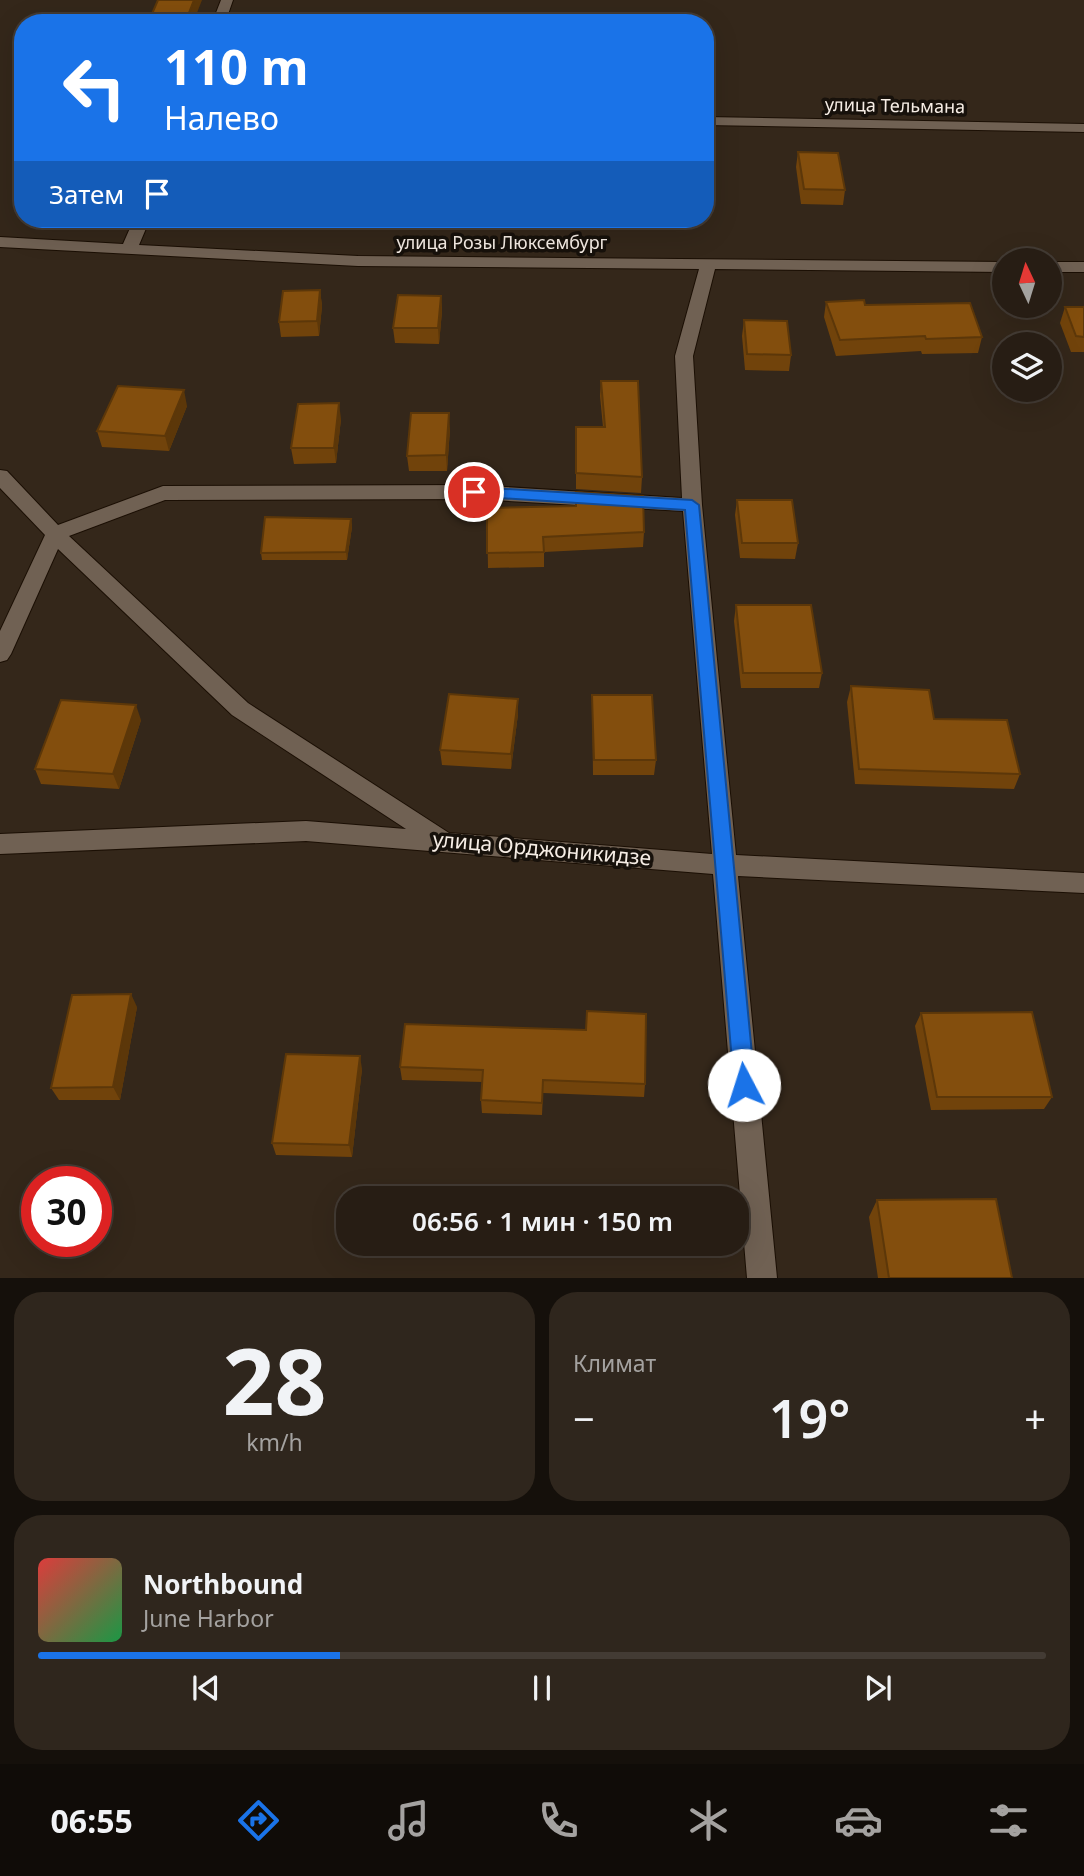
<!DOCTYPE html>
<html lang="ru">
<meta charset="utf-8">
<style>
:root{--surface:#271d14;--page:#2f261d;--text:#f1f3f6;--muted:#a4a2a0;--line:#433b34;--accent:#1a73e8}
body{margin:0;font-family:"Noto Sans",sans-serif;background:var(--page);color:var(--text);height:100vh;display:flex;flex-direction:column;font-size:26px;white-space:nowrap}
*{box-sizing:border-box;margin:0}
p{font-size:23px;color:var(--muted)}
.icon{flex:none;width:38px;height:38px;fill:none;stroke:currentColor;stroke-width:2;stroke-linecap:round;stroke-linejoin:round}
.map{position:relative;height:1278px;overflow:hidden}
.drawer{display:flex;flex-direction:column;gap:14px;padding:14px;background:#15100b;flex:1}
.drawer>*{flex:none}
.banner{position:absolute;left:14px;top:14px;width:700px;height:214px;border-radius:28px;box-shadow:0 7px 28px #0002,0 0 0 2px var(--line);background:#1a73e8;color:#fff;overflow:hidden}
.needle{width:46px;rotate:356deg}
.controls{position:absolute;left:992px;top:248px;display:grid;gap:14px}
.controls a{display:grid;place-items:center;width:70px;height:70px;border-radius:50%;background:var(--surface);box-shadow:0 7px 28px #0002,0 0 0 2px var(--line);font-size:35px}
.speed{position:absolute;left:21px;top:1166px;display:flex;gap:14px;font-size:35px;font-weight:700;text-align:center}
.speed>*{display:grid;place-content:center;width:91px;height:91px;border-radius:50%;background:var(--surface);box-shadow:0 7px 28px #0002,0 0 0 2px var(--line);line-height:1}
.speed .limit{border:10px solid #d22;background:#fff;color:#111}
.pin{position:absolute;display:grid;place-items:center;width:60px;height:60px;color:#fff;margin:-30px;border:4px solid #fff;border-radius:50%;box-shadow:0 2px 7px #0007}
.me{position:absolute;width:77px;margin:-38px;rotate:355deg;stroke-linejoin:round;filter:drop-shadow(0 0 5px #0008)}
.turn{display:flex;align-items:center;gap:24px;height:147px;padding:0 35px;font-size:32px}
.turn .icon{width:91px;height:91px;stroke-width:2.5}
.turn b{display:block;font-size:49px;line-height:60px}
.then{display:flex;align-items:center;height:66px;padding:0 35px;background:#0003;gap:14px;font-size:26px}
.big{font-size:52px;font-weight:600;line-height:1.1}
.drawer .widget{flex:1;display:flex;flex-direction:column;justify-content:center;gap:10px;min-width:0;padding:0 24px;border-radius:28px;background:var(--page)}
.drawer .dial{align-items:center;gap:0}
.dial b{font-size:91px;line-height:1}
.song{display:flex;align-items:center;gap:21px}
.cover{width:84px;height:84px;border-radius:10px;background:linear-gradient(135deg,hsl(0 70% 55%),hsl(140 70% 35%))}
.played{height:7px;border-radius:4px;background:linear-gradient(90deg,var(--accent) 30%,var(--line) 30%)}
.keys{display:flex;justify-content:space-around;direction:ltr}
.heat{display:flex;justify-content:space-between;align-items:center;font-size:38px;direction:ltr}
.drawer .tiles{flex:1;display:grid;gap:14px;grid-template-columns:1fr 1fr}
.widget:last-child{grid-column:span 2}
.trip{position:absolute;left:336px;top:1186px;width:413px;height:70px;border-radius:28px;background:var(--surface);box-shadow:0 7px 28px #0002,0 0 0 2px var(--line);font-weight:600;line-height:70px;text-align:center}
.tabs{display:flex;height:112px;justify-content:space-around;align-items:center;background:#100c08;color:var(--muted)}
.tabs .icon{width:49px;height:49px}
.tabs .active{color:var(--accent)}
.tabs b{font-size:32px;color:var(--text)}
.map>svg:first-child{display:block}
</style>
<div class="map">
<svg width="1084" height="1278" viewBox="0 0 1084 1278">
<rect width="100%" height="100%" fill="#34271a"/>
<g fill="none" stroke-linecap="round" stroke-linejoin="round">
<g stroke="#1b0f04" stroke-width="2">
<path id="minor" d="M221 0H233L225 23H212Z
M705 117 1084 124V132L705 125Z
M134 219H150L139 245 358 256 1004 262V272L715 269 693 356 702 505 736 855 1084 873V893L738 876 777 1278H747L713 874 306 841 0 854V834L306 821 406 829 232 715 58 549 11 654 7 660 0 662V631L45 535 0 488V470L7 471 58 525 163 486 474 485 682 498 675 356 699 269 358 266 0 247V237L123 244ZM474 499 683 511 712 854 449 833 248 703 69 536 165 500Z
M1050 262H1084V272H1050Z"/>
</g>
<use href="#minor" fill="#706153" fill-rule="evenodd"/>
</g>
<path fill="#71430b" d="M798 152 845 190 843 205 801 204 796 167Z
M635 219H675V221Z
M320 290 322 306 319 336 281 337 279 322Z
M441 296 442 311 439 344 395 343 393 328Z
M826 302 865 305 982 337 978 353 922 354 921 351 836 356 824 317Z
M1065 307H1084V352H1071L1060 323Z
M744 320 791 355 789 371 745 370 742 336Z
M601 381 642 477 641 493 576 489V427H603L600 396Z
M187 406 169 451 102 447 97 431Z
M341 419 336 463 294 464 291 448Z
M450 429 447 471H409L407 456Z
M737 500 798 543 795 559 740 558 735 515Z
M487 508 644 532 643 547 544 552V567L488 568Z
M351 519 352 527 347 560H262L261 553Z
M736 605 822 673 819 688H741L734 621Z
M851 686 934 719 1020 774 1014 789 855 784 847 702Z
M592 695 656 760 654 775H593Z
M518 699V714L511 769 442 765 440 750Z
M141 720 119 789 41 784 35 769Z
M137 1007 120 1100H59L51 1088Z
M921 1013 1052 1097 1044 1109 931 1110 915 1026Z
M405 1024 645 1084 644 1097 543 1093 542 1115 482 1113 481 1100 483 1082 402 1080 400 1067Z
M362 1069 352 1157 276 1155 272 1143Z
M877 1200 1012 1278H878L869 1217Z"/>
<path fill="#5c3709" d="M194 0H202L193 23H185Z
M320 290 322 306 319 336 317 321Z
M441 296 442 311 439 344 438 328Z
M184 390 187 406 169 451 165 436Z
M339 403 341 419 336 463 334 448Z
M449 413 450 429 447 471 446 455Z
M351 519 352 527 347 560 346 552Z
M518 699V714L511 769V754Z
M136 705 141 720 119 789 113 774Z
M131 994 137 1007 120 1100 113 1087Z
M360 1056 362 1069 352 1157 349 1145Z"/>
<path fill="#834e0d" stroke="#5c3709" stroke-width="2" d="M158 0H194L185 23H148Z
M798 152 838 153 845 190 804 189Z
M320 290 317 321 279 322 283 291Z
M398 295 441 296 438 328H393Z
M864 300 865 305 970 303 982 337 926 339 925 336 840 340 826 302Z
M1065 307H1084V337L1076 336Z
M744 320 787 321 791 355 747 354Z
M601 381H638L642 477 576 473V427H605Z
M118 386 184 390 165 436 97 431Z
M339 403 334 448H291L298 404Z
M411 413H449L446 455 407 456Z
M576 492 643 496 644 532 543 537 544 552 487 553V508L576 506Z
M737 500H792L798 543H742Z
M265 517 351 519 346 552 261 553Z
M736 605H811L822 673H743Z
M851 686 929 690 934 719 1007 720 1020 774 859 769Z
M449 694 518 699 511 754 440 750Z
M592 695H652L656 760H594Z
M61 700 136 705 113 774 35 769Z
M131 994 113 1087 51 1088 72 995Z
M587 1011 646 1014 645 1084 543 1080 542 1103 481 1100 483 1070 400 1067 405 1024 586 1030Z
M1032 1012 1052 1097H937L921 1013Z
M286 1054 360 1056 349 1145 272 1143Z
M996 1199 1012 1278H889L877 1200Z"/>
<path fill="#1a73e8" stroke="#114b97" stroke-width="2" d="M474 487 692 500 699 505 755 1085 752 1092 744 1095 737 1092 734 1085 685 510 469 496 466 492Z"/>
<g text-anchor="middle" stroke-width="7" stroke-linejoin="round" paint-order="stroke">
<g font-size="18" fill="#f6ede5" stroke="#17110b">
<text transform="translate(895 106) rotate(1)" y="6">улица Тельмана</text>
<text x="502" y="249">улица Розы Люксембург</text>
</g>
<g font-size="21" fill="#f6ede5" stroke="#17110b">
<text transform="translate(542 849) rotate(5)" y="7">улица Орджоникидзе</text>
</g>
</g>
</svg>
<div class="controls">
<a><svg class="needle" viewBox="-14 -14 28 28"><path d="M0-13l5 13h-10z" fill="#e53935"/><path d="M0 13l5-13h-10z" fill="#a4a2a0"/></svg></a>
<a><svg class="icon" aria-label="layers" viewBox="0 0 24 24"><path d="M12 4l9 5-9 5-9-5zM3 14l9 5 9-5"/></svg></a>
</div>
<div class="speed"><div class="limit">30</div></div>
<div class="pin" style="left:474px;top:492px;background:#d93025"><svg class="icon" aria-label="arrive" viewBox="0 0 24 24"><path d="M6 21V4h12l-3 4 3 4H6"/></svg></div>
<svg class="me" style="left:744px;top:1085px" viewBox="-20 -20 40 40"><circle r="19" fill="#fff"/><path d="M0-13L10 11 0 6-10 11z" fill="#1a73e8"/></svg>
<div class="trip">06:56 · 1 мин · 150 m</div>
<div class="banner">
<div class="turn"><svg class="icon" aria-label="left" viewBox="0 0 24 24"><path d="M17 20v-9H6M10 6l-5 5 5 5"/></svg><div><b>110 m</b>Налево</div></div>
<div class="then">Затем<svg class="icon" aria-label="arrive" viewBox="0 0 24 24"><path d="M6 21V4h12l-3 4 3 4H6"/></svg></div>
</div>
</div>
<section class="drawer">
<div class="tiles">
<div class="widget dial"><b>28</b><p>km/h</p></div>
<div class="widget"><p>Климат</p>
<div class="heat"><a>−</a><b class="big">19°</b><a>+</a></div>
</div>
<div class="widget">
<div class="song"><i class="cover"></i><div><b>Northbound</b><p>June Harbor</p></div></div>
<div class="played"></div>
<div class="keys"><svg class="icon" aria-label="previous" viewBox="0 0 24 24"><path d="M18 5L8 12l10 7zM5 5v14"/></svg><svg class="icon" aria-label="pause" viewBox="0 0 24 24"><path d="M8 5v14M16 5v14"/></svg><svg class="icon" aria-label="next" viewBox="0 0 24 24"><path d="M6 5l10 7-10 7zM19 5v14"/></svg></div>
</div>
</div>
</section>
<nav class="tabs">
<b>06:55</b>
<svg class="icon active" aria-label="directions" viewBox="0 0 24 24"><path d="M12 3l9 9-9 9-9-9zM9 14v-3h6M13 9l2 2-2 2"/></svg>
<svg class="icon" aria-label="music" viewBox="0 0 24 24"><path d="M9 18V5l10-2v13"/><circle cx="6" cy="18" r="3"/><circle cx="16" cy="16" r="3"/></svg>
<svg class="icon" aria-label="phone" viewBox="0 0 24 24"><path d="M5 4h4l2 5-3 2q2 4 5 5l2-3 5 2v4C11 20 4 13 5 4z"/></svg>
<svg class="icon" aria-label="climate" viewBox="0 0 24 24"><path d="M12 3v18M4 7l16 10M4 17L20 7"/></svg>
<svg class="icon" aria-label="car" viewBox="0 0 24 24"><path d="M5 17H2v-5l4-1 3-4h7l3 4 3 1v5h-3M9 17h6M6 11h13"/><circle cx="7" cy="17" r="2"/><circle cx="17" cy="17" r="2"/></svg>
<svg class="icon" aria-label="filters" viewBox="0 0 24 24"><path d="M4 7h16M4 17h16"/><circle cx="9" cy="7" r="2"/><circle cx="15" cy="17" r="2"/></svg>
</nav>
